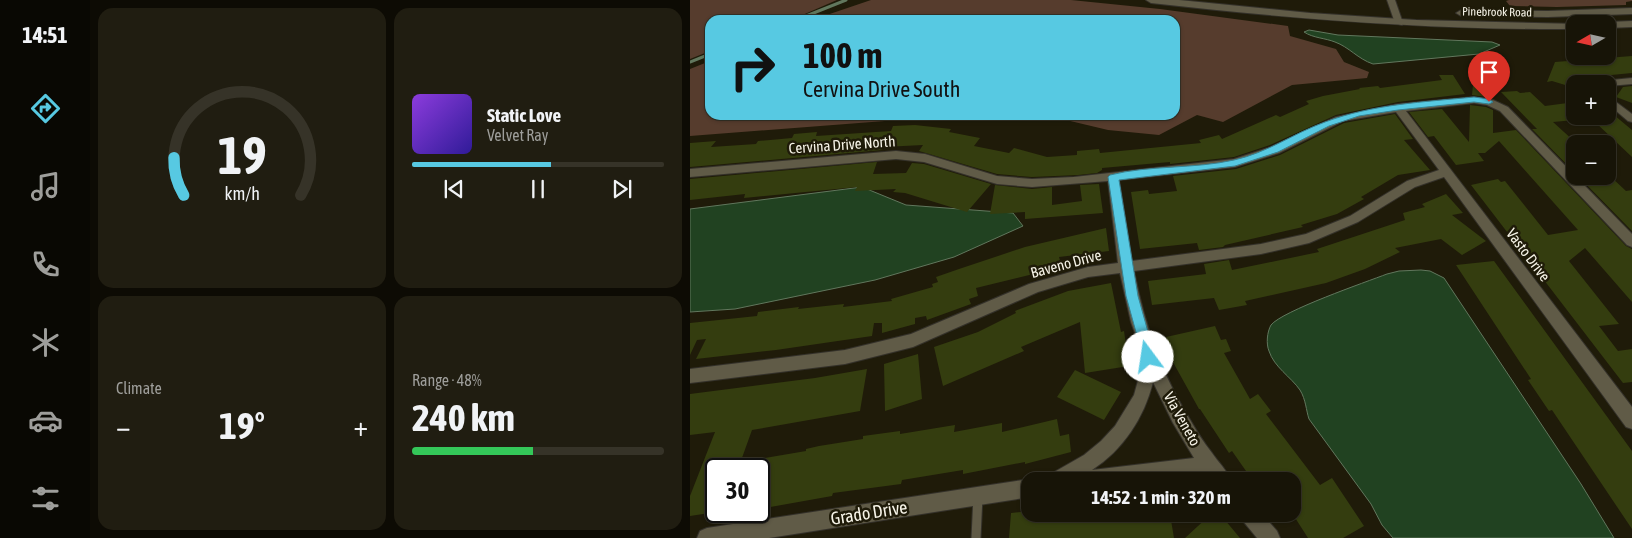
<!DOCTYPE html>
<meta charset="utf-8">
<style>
:root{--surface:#171407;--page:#201d11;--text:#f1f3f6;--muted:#9e9e9b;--line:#363328;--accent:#57c9e2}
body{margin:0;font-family:"Asap Condensed",sans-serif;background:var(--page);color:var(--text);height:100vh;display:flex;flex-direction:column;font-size:19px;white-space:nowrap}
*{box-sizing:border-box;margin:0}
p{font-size:16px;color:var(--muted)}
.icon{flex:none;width:28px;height:28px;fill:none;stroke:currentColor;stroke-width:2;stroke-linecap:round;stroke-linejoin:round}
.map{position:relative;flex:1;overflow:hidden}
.drawer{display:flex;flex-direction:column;gap:8px;padding:8px;background:#0d0b04;width:600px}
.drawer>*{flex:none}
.top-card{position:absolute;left:15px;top:15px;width:475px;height:105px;border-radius:15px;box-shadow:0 1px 4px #0004,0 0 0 1px var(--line);background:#57c9e2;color:#111;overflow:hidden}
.needle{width:32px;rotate:261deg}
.buttons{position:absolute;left:876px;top:15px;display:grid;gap:10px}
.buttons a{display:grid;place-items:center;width:50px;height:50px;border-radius:10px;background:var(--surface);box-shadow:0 1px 4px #0004,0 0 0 1px var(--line);font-size:25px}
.speed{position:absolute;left:15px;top:458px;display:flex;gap:10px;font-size:25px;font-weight:700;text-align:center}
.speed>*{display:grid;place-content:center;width:65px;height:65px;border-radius:50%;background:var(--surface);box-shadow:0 1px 4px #0004,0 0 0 1px var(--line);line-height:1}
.speed .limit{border:2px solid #111;border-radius:8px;background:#fff;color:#111}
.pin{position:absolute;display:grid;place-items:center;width:42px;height:42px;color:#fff;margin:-51px -21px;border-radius:50% 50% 50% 0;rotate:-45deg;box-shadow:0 0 5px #0007}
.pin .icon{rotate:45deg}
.me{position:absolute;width:55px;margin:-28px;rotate:346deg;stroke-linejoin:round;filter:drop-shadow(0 0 4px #0008)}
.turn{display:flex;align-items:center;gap:18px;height:105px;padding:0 15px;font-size:22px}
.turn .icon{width:65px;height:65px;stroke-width:2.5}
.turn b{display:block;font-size:35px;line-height:42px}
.big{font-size:38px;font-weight:700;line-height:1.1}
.drawer .card{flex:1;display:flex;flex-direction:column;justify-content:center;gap:8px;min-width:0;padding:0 18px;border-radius:15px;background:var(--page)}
.drawer .dial{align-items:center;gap:0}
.dial svg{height:130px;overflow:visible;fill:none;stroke:var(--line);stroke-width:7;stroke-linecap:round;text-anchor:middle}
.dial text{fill:var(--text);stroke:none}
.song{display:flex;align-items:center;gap:15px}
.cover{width:60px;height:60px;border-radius:8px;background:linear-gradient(135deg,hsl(270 70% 55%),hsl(250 70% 35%))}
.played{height:5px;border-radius:2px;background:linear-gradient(90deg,var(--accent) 55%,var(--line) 55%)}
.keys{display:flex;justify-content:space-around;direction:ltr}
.heat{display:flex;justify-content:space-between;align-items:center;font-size:28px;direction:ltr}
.charge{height:8px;border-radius:4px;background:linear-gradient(90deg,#34c759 48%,var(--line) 0)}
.drawer .tiles{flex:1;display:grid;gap:8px;grid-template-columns:repeat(2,1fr)}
.trip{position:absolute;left:331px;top:472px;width:280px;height:50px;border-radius:15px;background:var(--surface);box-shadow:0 1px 4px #0004,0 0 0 1px var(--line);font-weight:700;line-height:50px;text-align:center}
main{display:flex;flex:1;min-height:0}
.menu{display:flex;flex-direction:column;width:90px;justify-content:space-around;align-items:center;background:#090803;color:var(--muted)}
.menu .icon{width:35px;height:35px}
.menu .current{color:var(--accent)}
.menu b{font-size:22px;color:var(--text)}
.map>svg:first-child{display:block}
</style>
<main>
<nav class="menu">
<b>14:51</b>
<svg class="icon current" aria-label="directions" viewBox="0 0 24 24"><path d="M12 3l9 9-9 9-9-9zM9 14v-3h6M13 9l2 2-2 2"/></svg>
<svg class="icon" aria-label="music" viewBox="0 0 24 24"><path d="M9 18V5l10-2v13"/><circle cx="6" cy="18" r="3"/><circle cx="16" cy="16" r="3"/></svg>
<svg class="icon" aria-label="phone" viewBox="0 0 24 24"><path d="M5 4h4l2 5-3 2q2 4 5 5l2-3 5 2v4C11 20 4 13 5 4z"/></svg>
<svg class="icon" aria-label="climate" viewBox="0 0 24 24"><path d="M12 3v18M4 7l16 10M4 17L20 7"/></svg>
<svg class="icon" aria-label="car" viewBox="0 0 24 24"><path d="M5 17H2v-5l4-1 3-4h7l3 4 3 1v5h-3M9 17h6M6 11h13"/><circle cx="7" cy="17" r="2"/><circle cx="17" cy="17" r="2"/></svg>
<svg class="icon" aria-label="filters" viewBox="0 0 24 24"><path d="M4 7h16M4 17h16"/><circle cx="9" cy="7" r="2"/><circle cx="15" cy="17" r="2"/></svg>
</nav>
<section class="drawer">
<div class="tiles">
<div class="card dial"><svg viewBox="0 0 100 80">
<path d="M14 69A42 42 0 1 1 86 69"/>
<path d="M14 69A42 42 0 0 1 8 46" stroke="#57c9e2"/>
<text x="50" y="56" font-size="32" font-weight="700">19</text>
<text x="50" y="72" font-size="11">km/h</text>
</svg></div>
<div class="card">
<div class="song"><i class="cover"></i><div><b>Static Love</b><p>Velvet Ray</p></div></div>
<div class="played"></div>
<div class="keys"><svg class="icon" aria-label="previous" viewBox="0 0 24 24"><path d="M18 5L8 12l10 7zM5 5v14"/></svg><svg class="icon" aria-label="pause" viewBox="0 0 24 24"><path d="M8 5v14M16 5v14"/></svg><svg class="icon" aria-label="next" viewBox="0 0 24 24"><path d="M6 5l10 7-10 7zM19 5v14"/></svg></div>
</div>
<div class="card"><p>Climate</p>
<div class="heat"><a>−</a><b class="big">19°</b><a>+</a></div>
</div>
<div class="card"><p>Range · 48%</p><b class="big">240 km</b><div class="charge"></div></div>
</div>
</section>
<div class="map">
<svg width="942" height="538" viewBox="0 0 942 538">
<rect width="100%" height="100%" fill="#1f1b09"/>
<path fill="#563c2d" d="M0 0H147L101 20H20V51L0 59Z
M181 0H381L470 9 598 26 600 36 646 49 654 62 679 72 677 78 602 85 533 122 507 115 469 135 418 130 355 115 221 119 0 136V69L20 61V115H485V20H122Z
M819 0H942V1L936 2V5L867 7 820 6 816 1Z"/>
<path fill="#214221" stroke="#61775d" d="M619 30 648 35 802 42 810 45 789 54 683 64C668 59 659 47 645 42 635 38 623 38 614 32Z
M172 187 216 205 323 213 333 226 264 257 185 280 45 309 0 312V209Z
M731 270 740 271 754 278 891 484 924 538H703L692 525 681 504 619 419C616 410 616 400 610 390 601 377 584 367 579 351 576 344 577 332 581 325 592 311 676 282 697 274L709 271Z"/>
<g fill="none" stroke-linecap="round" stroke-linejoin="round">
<path stroke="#61775d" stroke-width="3" d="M106 20 156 0
M0 62 20 54"/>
</g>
<path fill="#343d0f" d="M942 56V73L880 79 886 84 885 88 862 81 857 82 865 62Z
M789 72 802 75 803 98 782 95 784 74 789 75Z
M749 75H763L775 94 708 102 646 115 580 145 544 157 480 164V162L412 168V170L407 173 388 175 342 177 307 174 229 151 233 145 194 147 192 150 0 167V143L26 141 21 147 66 144 68 141 102 138 104 134 127 132 126 136 201 131 203 126 225 125 261 129 259 132 290 138 284 146 319 153 324 148 357 157 387 155V151L409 149 410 153 511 143 509 140 529 135 532 139 586 115 590 117 619 104 616 101 633 96 670 89 669 88 688 86 690 88 752 80Z
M942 86V103L926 97 933 87Z
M827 91 830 93 840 92 855 106 885 102V120L863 122 885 142V173L842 129H847L811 92Z
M780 105 796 107 803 110V133L826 130 936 246 942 249V302L895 248 879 261 929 324 909 326 928 351 942 349V382L933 383 781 185 808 179 811 182 815 181 858 235 888 230 809 141 795 153H788L794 161 766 165 744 136 738 137 719 112 752 109 779 142Z
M918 110 942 130V157L905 122 918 121Z
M705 114 723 139 714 140 740 170 708 175 671 197 674 199 647 214 611 225 613 227 535 245 533 247 509 250 507 243 450 249 441 192 458 190 459 194 487 191 483 176 546 169 590 155 654 123Z
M187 162 183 174 216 173 222 163 234 164 301 184 277 212 215 193 203 192 206 189 165 191 167 187 54 198 55 194 0 200V179Z
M888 176H920L936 191 942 190V231Z
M409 184 413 213 335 219V212L300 214 305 185 342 189 362 187V205L392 201 390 185Z
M756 194 773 213 762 215 796 241 772 255 751 239 705 248 710 252 675 269 636 283 555 301 557 305 529 310 524 298 462 305 458 281 516 274 514 264 539 260 542 270 629 252 627 249 715 220 713 213 735 207 732 204Z
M416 228 419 251 369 257 372 267 286 288 288 296 279 299 281 304 237 320 236 316 225 318V324L192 333V323H184L182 336 86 350 6 359 16 339 7 340 0 355V323L67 316 68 312 109 307 108 309 154 304 153 307 202 301 201 299 243 287 242 284 248 282 246 277 269 269 335 247Z
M804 261 942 451V529L862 410 859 411 838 380 841 379 766 265Z
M421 283 431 332 434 331 439 366 395 373 390 322 331 347 334 351 253 386 244 347 288 332 326 313 325 311 378 291Z
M525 326 531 340 536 339 541 351 534 353 560 399 568 394 581 411 576 414 630 485 642 478 674 526 653 538H618L602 513V481H563L542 451 539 453 510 409H509L484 364 476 337Z
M228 354 232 399 195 411 194 364Z
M177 369 170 411 62 430 48 469H26V512L0 516V496L25 432 0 435V394L125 378Z
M385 370 431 392 414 420 367 397Z
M367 419 370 436 379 434 381 452 335 464V462L273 474V470L212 480 211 484 143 493 142 496 69 509V459L116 451V449L129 446 173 439V436L210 431V434L265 425 264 432 312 423V432Z
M340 511V514H480L484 538H319L321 513Z
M521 514H530L550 538H495Z"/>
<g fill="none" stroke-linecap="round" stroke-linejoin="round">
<g stroke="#34312a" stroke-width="11">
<path id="service" d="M286 538 288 496"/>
</g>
<g stroke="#34312a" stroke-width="2">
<path id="minor" d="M697 0H705L713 23 712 25 705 23Z
M942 78V84L918 86V84H906L911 81Z
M918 96 942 114V122L938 121 918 104Z
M784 97 803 100 818 107 942 234V247L937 245 810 111 797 105 784 103 716 111 942 407V429L936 427 754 177 725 187 668 222 619 243 571 254 444 271C454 323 471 373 499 418 506 430 513 442 522 453 528 462 537 470 541 481H521L516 474 460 481H356L359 475 394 455 411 441 425 426 444 395 449 377 452 353 441 322 430 273 398 277 348 292 223 347 155 364 0 383V369L155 350 221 334 339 284 398 267 428 263 418 181 342 187 307 184 234 162 206 159 0 177V169L206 151 235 154 307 176 342 179 384 177 544 159 581 147 646 117 708 104ZM706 112 749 170 717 181 660 216 616 234 571 244 442 261 429 180 545 167 589 153 653 121ZM463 382 483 423 504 458 402 470C433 450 454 418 463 382Z
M340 479 346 481H340V497L79 538H7L10 531 17 528Z
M551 514H572L587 531 590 538H567L553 521Z"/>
</g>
<g stroke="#34312a" stroke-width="2">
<path id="tertiary" d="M456 0H489L620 13 726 20 889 24H885V29C743 30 602 19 461 3Z
M942 8V14L858 17 771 16 766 13 771 10 858 11Z
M942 21V27L918 28V24H913L918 22Z"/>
</g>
<use href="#service" stroke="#605b47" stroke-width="9"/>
<use href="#minor" fill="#605b47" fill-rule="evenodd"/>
<use href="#tertiary" fill="#605b47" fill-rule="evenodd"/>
</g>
<path fill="#57c9e2" stroke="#398393" d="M784 97 799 99 803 102 799 104 784 102 708 110 669 116 639 126 588 152 545 166 429 180 448 296 465 357 463 361 458 363 454 361 436 296 418 177 420 175C459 165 505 169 544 160 577 153 604 133 635 122 683 104 734 102 784 97Z"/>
<g text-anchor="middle" stroke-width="5" stroke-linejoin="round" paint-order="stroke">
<g font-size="12" fill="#f7f4e8" stroke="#1f1b09">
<text transform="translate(807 12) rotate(1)" y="4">Pinebrook Road</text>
</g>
<g font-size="15" fill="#f7f4e8" stroke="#1f1b09">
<text transform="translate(152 145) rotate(-4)" y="5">Cervina Drive North</text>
<text transform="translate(838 255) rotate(53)" y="5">Vasto Drive</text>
<text transform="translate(376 264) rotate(-15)" y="5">Baveno Drive</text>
<text transform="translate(492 419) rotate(61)" y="5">Via Veneto</text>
</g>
<g font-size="18" fill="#f7f4e8" stroke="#1f1b09">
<text transform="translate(179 513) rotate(-9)" y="6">Grado Drive</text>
</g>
</g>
</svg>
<div class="buttons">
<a><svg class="needle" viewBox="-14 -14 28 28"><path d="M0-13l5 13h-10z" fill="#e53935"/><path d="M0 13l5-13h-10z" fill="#9e9e9b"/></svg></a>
<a>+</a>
<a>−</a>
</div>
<div class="speed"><div class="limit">30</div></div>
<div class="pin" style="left:799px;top:102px;background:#d93025"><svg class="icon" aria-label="arrive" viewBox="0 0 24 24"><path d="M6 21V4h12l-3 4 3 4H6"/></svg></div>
<svg class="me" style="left:458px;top:357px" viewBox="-20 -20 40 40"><circle r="19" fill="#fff"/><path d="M0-13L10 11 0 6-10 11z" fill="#57c9e2"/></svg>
<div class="trip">14:52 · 1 min · 320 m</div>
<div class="top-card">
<div class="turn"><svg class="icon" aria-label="right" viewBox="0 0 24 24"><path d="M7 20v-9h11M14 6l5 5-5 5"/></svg><div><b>100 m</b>Cervina Drive South</div></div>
</div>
</div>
</main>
